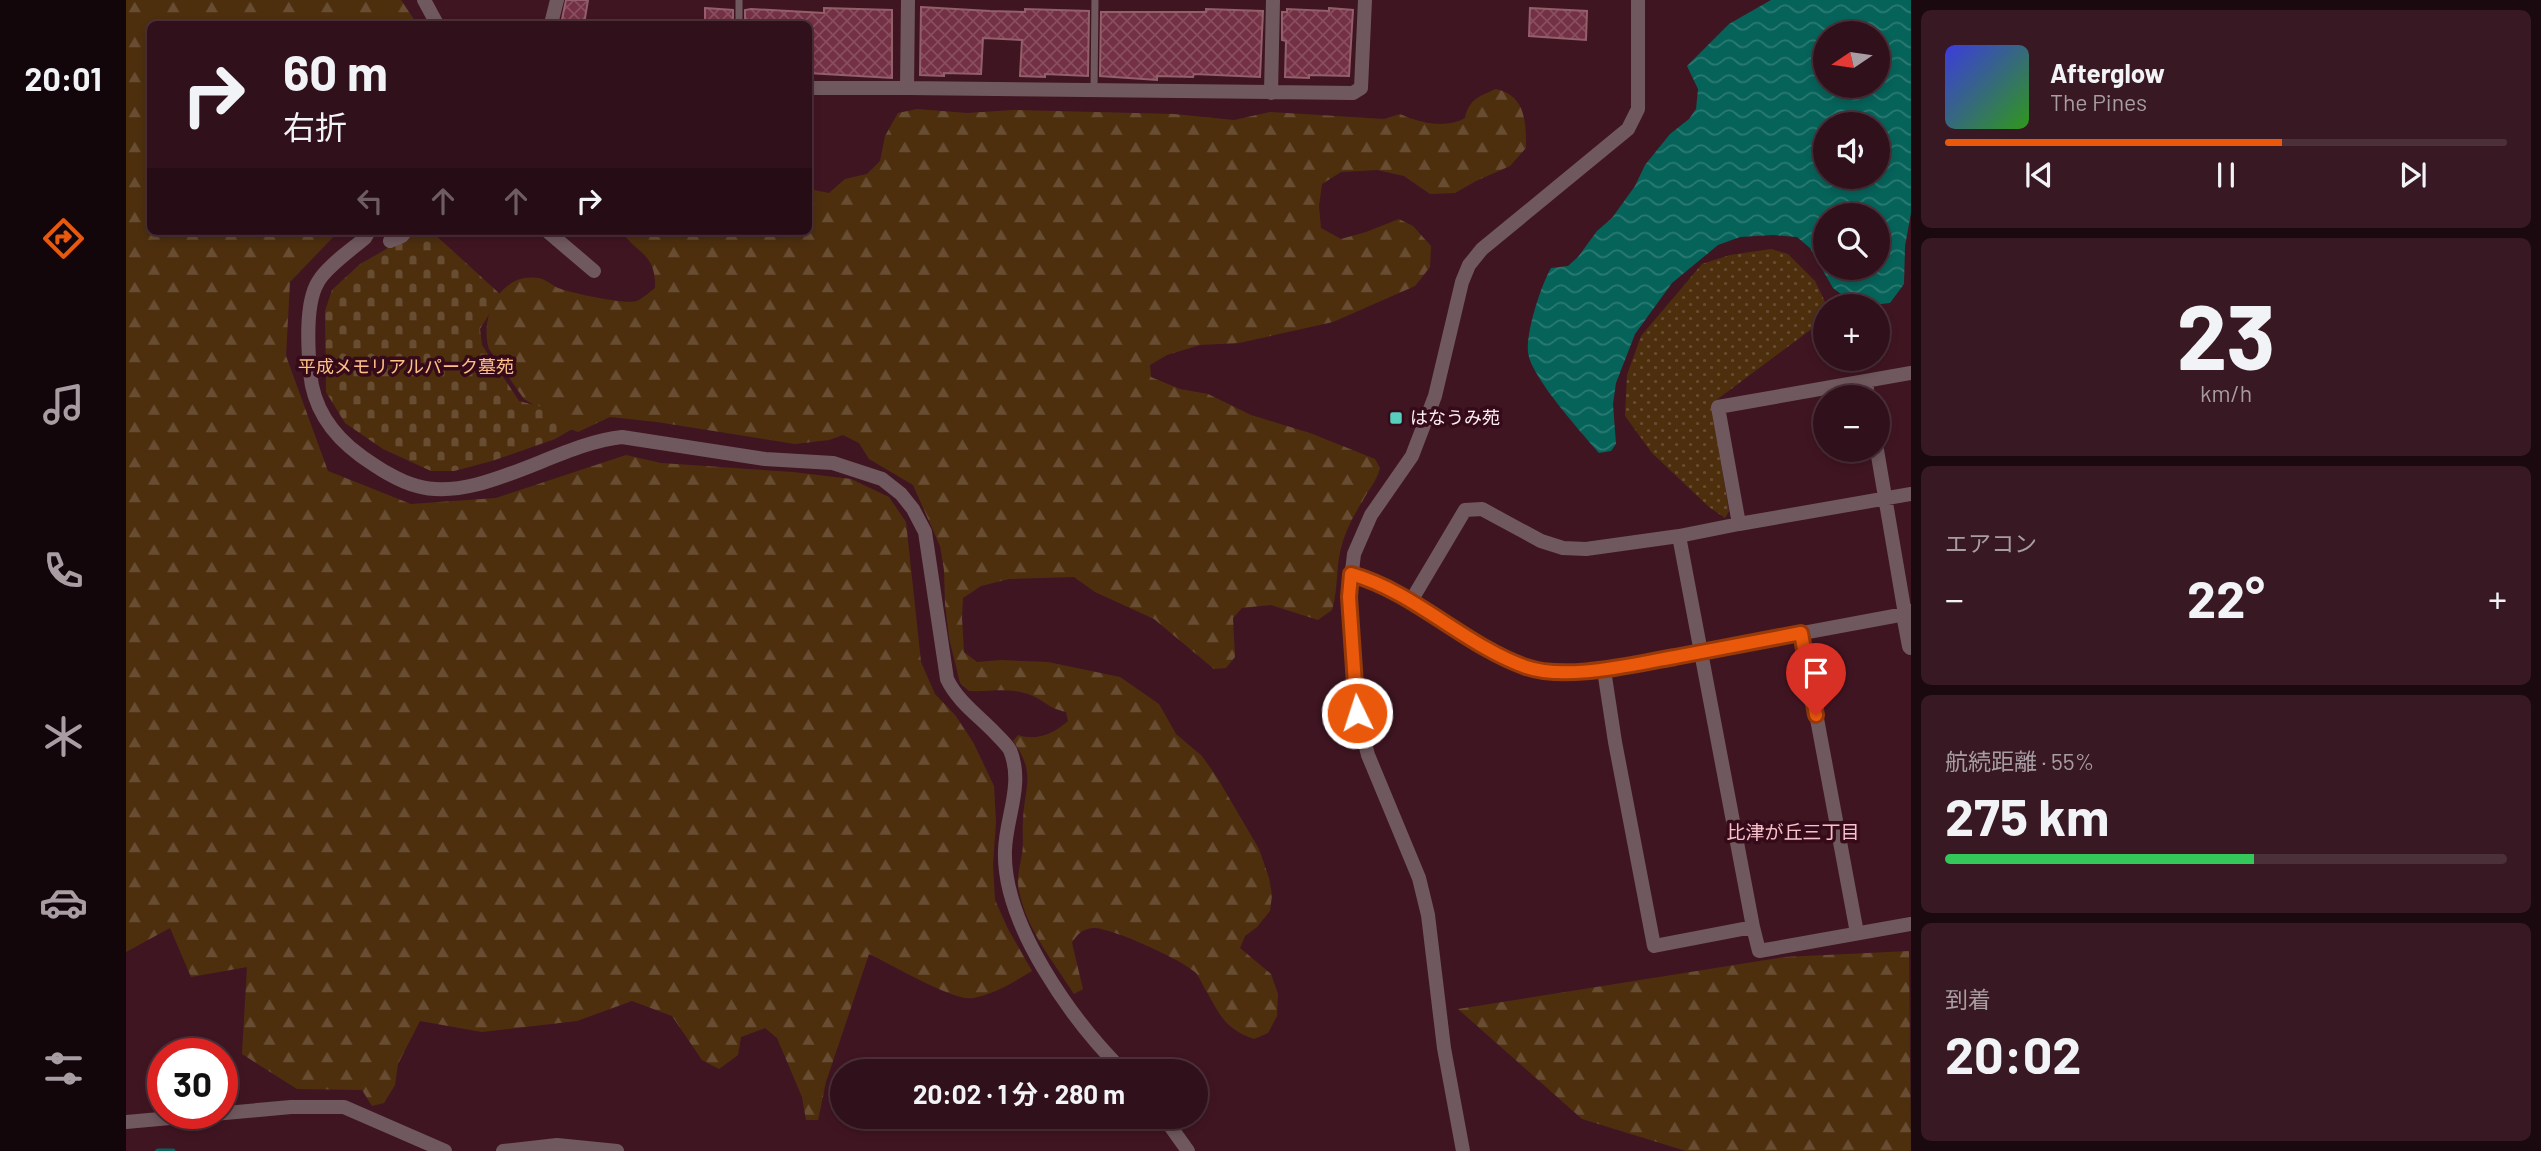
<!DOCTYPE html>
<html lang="ja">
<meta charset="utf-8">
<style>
:root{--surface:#30101a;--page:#381923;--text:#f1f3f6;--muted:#a89da2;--line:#4b3039;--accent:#ea580c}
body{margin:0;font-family:Barlow,"Noto Sans JP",sans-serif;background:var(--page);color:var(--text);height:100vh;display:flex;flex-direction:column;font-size:26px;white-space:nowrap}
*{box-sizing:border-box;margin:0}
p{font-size:23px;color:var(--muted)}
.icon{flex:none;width:38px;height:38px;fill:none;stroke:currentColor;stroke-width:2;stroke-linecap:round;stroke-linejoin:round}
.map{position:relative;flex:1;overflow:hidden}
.details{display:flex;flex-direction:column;gap:10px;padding:10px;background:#1a090e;width:630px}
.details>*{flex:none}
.banner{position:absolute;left:21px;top:21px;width:665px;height:214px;border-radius:10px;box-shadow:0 4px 10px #0003,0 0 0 2px var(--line);background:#30101a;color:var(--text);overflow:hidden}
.needle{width:46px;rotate:257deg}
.buttons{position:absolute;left:1687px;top:21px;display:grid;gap:14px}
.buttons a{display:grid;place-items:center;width:77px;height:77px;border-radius:50%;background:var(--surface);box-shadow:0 4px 10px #0003,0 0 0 2px var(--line);font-size:35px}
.speed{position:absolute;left:21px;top:1038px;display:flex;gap:14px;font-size:35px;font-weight:700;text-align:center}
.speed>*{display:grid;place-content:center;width:91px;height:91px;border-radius:50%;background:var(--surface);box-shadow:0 4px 10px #0003,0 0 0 2px var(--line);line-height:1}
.speed .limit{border:10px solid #d22;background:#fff;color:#111}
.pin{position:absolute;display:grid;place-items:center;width:60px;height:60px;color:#fff;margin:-72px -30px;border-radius:50% 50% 50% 0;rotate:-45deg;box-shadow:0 0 7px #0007}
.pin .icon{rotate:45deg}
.me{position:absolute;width:77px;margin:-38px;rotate:356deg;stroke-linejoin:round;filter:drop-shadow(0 0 5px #0008)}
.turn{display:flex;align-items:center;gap:24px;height:147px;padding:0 21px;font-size:32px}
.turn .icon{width:91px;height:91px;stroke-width:2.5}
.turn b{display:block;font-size:49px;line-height:60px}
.lanes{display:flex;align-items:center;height:66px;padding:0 21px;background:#0003;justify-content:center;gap:35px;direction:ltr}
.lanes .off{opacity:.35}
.big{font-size:52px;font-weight:700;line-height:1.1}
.details .widget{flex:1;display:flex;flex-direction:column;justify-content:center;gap:10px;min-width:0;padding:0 24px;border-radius:10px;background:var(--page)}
.details .dial{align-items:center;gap:0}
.dial b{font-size:91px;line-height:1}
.song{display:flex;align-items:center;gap:21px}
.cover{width:84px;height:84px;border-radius:10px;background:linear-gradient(135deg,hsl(240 70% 55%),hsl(110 70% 35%))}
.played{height:7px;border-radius:4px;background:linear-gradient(90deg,var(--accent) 60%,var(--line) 60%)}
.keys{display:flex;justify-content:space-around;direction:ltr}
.heat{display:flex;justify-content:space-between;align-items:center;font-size:38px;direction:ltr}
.charge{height:10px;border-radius:5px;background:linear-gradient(90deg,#34c759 55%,var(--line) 0)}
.trip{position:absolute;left:704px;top:1059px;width:378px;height:70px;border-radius:35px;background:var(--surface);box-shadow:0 4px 10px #0003,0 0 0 2px var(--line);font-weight:700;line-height:70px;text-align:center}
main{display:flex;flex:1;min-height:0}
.tab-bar{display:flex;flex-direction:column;width:126px;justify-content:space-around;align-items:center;background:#13060a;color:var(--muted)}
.tab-bar .icon{width:49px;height:49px}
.tab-bar .selected{color:var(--accent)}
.tab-bar b{font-size:32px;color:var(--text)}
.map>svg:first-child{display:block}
</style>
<main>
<nav class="tab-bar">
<b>20:01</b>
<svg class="icon selected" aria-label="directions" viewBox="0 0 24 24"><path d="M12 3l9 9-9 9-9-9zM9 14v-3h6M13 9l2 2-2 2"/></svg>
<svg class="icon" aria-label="music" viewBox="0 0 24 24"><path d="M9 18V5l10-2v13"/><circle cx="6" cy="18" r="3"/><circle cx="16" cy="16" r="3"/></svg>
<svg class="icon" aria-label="phone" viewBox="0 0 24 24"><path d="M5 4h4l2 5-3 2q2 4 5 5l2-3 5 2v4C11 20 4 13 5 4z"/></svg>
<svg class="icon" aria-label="climate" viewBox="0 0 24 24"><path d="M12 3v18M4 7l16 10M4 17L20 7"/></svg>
<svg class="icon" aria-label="car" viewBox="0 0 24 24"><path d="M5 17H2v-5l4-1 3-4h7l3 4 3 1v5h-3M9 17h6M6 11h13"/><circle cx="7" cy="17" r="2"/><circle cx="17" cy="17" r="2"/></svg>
<svg class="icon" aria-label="filters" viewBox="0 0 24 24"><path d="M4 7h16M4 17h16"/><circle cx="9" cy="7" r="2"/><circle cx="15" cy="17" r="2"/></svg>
</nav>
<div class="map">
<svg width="1785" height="1151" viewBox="0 0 1785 1151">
<defs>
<pattern id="forest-firs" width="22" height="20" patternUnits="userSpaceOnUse" patternTransform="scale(1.75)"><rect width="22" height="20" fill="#4d2f0e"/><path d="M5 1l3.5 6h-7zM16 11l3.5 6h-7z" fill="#684d32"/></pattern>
<pattern id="cemetery-stones" width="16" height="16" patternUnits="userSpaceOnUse" patternTransform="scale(1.75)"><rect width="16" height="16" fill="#4d2f0e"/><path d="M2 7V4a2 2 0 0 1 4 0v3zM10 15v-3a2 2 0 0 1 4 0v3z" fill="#684d32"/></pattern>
<pattern id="park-dots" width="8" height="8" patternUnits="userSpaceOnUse" patternTransform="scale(1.75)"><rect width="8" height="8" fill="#4d2f0e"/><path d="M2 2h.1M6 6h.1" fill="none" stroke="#684d32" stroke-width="1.8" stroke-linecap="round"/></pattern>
<pattern id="water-waves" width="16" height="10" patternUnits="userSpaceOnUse" patternTransform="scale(1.75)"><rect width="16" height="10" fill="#06635a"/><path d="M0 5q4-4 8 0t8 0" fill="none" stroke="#2b7a72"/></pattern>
<pattern id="building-cross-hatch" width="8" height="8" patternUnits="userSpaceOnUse" patternTransform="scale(1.75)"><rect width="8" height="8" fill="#743044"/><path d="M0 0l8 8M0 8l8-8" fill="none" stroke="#894e5f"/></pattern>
</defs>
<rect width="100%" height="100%" fill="#401522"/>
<path fill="url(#forest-firs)" d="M0 0H275L291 24H24V231H213L164 282 160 356 202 471 285 504 370 498 500 455 535 463 667 472 725 479 763 497 780 522 795 662 809 694 829 715 847 742 868 786 870 822 867 864 869 900 882 929 906 971C888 982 868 994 847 998 828 1002 763 963 743 954L700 1082 692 1120H680L676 1097 651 1038 639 1028 615 1037 612 1055 593 1069 576 1060 546 1016 506 1001 451 1021 356 1032 294 1021 272 1064 269 1085 258 1103 246 1106 236 1090 171 1089 116 1054 121 967 65 977 44 928 0 952Z
M1370 89C1400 96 1400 122 1400 148L1384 166 1350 181 1329 193 1304 194 1278 176 1251 170 1215 172 1196 184 1193 206 1195 228 1215 239 1240 232 1273 219 1287 226 1305 246 1304 267 1289 286 1207 322 1113 343 1074 345 1041 355 1024 365 1025 377 1054 389 1082 394 1125 415 1184 433 1249 459 1254 468C1251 481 1242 490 1236 502 1229 513 1221 528 1217 541 1209 564 1213 587 1206 610L1192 620 1145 605 1116 608 1107 618 1109 657 1100 668 1088 669 1028 619 969 592 948 577 883 579 855 586 837 598 836 618 838 652 851 662 875 660 922 662 994 677 1033 704 1050 734 1076 756 1092 779 1133 849 1143 878 1146 895 1144 911 1131 927 1119 936 1114 948 1145 974 1152 994 1151 1016 1142 1033 1128 1039C1101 1030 1094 1016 1081 992 1077 986 1074 978 1070 973 1057 960 984 927 967 928 957 929 951 934 946 943L957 989 948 994C927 961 901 930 893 891 890 878 894 867 896 854 898 844 896 833 897 822 898 786 911 774 887 741L892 735C911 741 927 734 942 721L940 712C922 708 919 701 905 695 885 687 864 692 843 691L834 683 823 638 819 604 818 570 814 546 787 485 743 459 733 443 717 435 703 440 669 444 531 422 484 417 452 432 439 427 426 416 398 399 363 349C353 318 374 272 412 278 419 279 426 285 432 288 444 293 501 305 511 301 517 298 524 292 529 288 530 253 512 255 495 231H682L683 189 703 193 719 179 741 174 754 161 759 136 772 113 791 109 841 113 887 110 1048 114 1108 120 1144 112 1258 119 1274 114C1293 123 1320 129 1339 118 1343 99 1354 96 1370 89Z
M1783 951 1785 1151H1560L1456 1119 1332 1009 1658 957Z"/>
<path fill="url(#cemetery-stones)" d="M282 231H305L375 295 354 329 356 345 393 401 428 410 448 428 429 439 366 461 328 471H305L257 449 219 423 200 392 199 311 206 290 234 264 259 250Z"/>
<path fill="url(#park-dots)" d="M1645 249 1662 254 1689 281 1701 306H1699V319L1585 404 1603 511 1599 518 1583 507 1526 453 1499 416 1501 375 1515 336 1576 264 1604 255Z"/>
<path fill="url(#water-waves)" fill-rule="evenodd" d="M1645 0H1785V213L1779 246 1778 284 1764 303 1747 305 1724 301 1707 288 1684 248 1671 237 1647 235 1614 237 1592 245 1546 283 1509 334 1490 383 1487 404 1490 444 1485 451 1473 453C1456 433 1404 376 1402 352 1400 332 1415 285 1425 268L1442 266 1452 257 1471 231 1486 218 1509 186 1519 165 1544 134 1563 119 1570 109 1572 89 1561 66 1603 24ZM1699 33H1752V86H1699ZM1699 124H1752V177H1699ZM1699 215H1752V268H1699Z"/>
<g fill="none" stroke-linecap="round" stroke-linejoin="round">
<path stroke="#06635a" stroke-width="5" d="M32 1151H47"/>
</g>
<path fill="url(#building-cross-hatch)" stroke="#925f6b" stroke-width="2" d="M440 0H462L458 24H435Z
M795 7 864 11 899 12V9L963 11 962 76 919 74V77L894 76 896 40 857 38 855 74 818 73V76L794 75Z
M579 8 607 10V24H579Z
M698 8 766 10V78L682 73V24H619V10L625 9 698 13Z
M1203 8 1227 10 1223 76 1183 75V78L1159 77 1160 41 1156 40V12H1161V9L1203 11Z
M1404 8 1461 11 1460 40 1403 36Z
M1080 9 1137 11 1134 77 1068 74 1067 77 1031 76V80L974 76 975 12H1080Z"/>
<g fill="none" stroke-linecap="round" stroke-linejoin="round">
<path stroke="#70595e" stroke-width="7" d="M613 24V0
M968 90 969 0"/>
<path stroke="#70595e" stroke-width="14" d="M298 0 311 24
M425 24 431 0
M682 88H781L782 0
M781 88 1227 93 1235 88 1239 0
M1145 93 1147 0
M243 231 239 238C225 250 200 267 192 282 179 303 182 348 184 372 187 408 206 435 235 456 251 467 271 481 291 486 353 504 433 443 496 437L639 459 707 463 756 479 775 494 787 509 799 532 821 679C832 702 853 716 870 734 875 739 881 745 884 750 898 784 880 817 879 850 876 924 947 1021 997 1071
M421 231 468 271
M264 241 276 236 280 231
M1740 382 1742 397
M1613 524 1785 494
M1553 536 1627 927
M1225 574C1277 589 1321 627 1368 651 1379 656 1391 665 1402 668 1426 674 1453 671 1478 670L1779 614 1751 450
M1285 601 1339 510 1356 509 1415 541 1437 548 1460 549 1553 536 1613 524 1592 407 1785 373
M1675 633 1731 933
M1478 670 1489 742 1528 946 1627 927 1633 951 1785 924
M1037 1116 1062 1151
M0 1122 165 1107H218L319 1151
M377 1151 431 1145 491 1151
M1337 1151 1318 1048 1302 915 1293 878 1242 755 1231 713 1223 597 1228 554 1245 515 1286 456 1309 396 1336 282 1343 265 1356 249 1502 129 1512 109V0"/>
<path stroke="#70595e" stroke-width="18" d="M1785 613 1779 614 1785 646"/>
</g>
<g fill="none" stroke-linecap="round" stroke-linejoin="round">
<g stroke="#983908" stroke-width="18">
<path id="route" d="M1231 713 1223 597 1225 574C1289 592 1338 645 1400 667 1441 681 1507 664 1549 657 1591 649 1633 641 1675 633L1690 715"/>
</g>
<use href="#route" stroke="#ea580c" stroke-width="12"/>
</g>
<rect fill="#58cebf" stroke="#350b19" stroke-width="2.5" x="1263" y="411" width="14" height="14" rx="3.5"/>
<g text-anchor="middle" stroke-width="7" stroke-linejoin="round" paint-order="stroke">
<g font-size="18" fill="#fec086" stroke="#350b19">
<text x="280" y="373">平成メモリアルパーク墓苑</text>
</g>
<g font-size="18" fill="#fceff2" stroke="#350b19" text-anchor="start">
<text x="1284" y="424">はなうみ苑</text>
</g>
<g font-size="19" fill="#fac1cd" stroke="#350b19">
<text x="1667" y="839">比津が丘三丁目</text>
</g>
</g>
</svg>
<div class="buttons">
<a><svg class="needle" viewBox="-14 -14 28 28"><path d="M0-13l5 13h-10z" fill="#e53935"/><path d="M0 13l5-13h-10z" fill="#a89da2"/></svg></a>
<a><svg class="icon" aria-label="sound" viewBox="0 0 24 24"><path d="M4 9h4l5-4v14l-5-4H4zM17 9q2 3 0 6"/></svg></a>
<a><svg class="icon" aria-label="search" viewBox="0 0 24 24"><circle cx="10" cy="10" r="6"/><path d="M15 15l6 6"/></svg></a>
<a>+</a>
<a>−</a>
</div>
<div class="speed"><div class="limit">30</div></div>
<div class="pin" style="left:1690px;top:715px;background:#d93025"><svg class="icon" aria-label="arrive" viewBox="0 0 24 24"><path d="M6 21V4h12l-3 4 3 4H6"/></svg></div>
<svg class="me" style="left:1231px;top:713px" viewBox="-20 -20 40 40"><circle r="17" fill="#ea580c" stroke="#fff" stroke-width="3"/><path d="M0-11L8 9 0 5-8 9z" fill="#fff"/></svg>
<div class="trip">20:02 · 1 分 · 280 m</div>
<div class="banner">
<div class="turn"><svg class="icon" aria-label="right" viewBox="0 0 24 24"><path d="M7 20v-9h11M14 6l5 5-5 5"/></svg><div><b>60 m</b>右折</div></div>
<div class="lanes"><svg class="icon off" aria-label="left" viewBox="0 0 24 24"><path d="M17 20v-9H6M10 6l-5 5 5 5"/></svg><svg class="icon off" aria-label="ahead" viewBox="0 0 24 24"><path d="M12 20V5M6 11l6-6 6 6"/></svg><svg class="icon off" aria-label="ahead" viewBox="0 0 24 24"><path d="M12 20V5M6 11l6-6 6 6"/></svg><svg class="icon" aria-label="right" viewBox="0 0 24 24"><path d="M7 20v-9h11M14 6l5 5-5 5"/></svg></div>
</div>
</div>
<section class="details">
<div class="widget">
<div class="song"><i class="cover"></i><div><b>Afterglow</b><p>The Pines</p></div></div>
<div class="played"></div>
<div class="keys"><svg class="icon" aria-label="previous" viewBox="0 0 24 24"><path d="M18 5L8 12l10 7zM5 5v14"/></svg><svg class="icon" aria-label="pause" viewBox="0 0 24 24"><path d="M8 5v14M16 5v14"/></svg><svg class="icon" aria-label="next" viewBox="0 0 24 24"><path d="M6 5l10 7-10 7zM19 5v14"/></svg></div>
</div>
<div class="widget dial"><b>23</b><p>km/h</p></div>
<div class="widget"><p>エアコン</p>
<div class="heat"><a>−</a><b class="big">22°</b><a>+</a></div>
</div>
<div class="widget"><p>航続距離 · 55%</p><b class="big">275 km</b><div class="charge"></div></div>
<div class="widget"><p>到着</p><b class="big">20:02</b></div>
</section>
</main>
